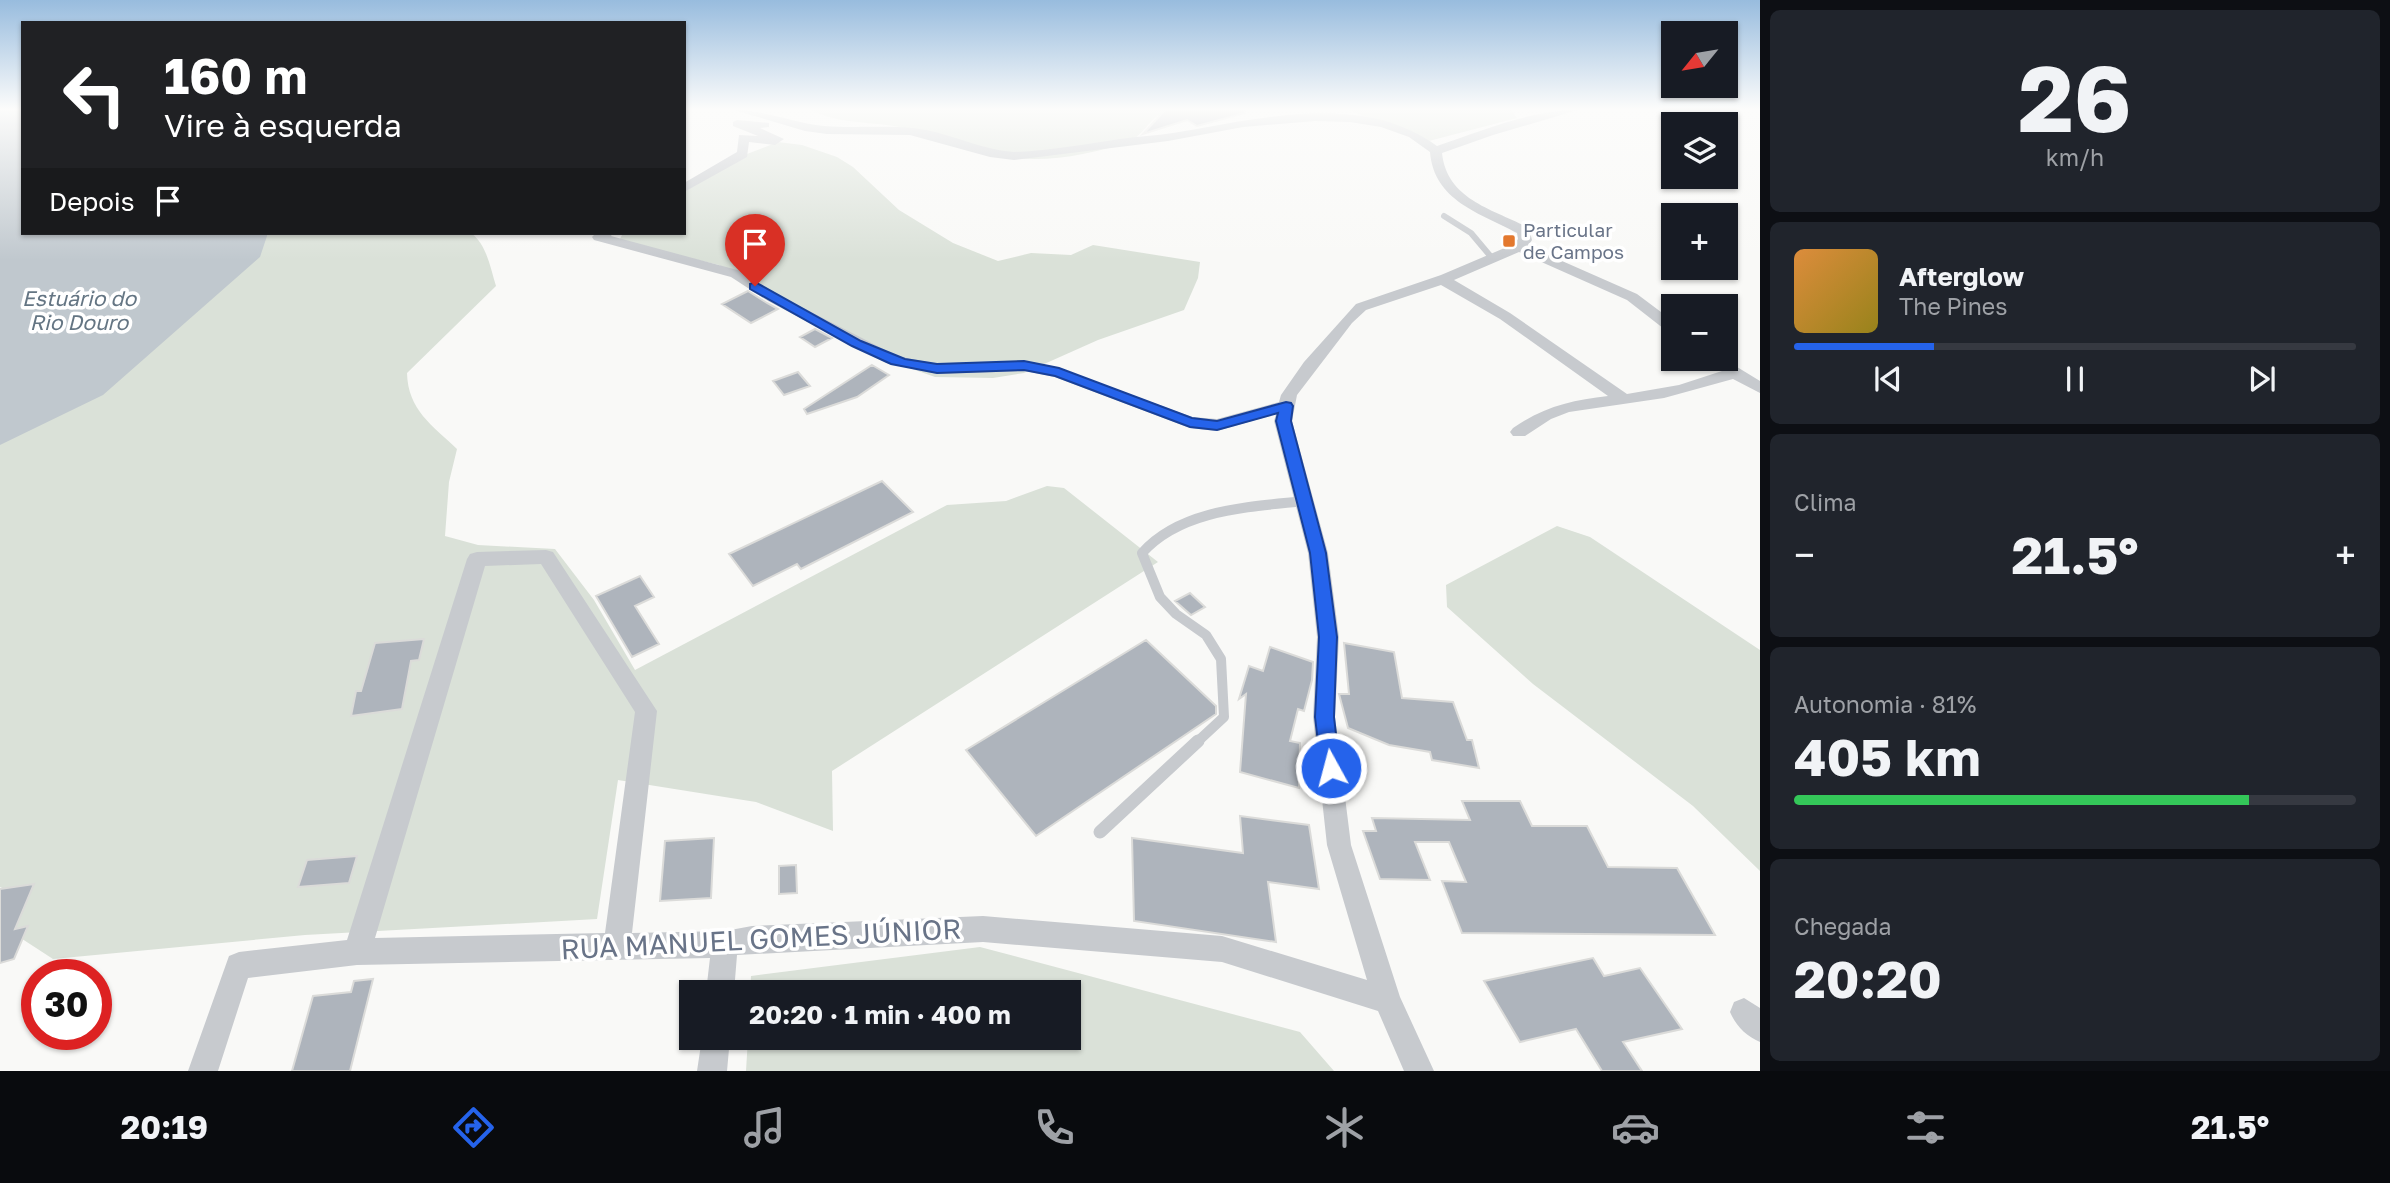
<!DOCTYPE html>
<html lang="pt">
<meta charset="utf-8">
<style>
:root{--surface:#171b24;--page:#20242c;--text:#f1f3f6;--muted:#9ea1a6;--line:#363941;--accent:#2563eb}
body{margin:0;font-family:"Golos Text",sans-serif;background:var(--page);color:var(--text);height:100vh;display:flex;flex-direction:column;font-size:26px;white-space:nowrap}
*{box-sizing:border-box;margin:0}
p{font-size:23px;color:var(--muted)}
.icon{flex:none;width:38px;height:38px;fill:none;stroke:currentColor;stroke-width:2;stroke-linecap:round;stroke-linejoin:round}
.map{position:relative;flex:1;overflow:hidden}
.side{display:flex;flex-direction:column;gap:10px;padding:10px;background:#0d0f14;width:630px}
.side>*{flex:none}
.banner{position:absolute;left:21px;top:21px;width:665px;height:214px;border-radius:0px;box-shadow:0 2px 5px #0004;background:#202124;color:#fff;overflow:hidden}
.needle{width:46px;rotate:240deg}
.buttons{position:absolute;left:1661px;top:21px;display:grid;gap:14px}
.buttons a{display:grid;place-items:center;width:77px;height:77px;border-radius:0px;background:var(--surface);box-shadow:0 2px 5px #0004;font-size:35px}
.speed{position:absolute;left:21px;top:959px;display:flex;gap:14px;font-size:35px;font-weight:700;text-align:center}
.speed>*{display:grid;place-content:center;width:91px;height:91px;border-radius:50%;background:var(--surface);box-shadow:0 2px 5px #0004;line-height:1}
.speed .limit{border:10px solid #d22;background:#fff;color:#111}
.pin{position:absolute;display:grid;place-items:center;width:60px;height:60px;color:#fff;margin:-72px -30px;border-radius:50% 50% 50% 0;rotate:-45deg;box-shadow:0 0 7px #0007}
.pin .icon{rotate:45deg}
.me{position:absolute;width:77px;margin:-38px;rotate:353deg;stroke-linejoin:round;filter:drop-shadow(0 0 5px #0008)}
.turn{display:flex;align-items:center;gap:24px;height:147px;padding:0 28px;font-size:32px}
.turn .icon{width:91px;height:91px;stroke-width:2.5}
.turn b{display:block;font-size:49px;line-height:60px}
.then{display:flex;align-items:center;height:66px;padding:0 28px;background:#0003;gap:14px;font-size:26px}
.big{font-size:52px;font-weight:700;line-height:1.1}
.side .card{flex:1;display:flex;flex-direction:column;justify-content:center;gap:10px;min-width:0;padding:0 24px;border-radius:10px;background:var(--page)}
.side .dial{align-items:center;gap:0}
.dial b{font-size:91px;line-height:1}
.song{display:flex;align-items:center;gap:21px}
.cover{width:84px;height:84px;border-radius:10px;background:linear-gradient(135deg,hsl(30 70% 55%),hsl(50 70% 35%))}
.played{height:7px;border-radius:4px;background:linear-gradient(90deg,var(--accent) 25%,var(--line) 25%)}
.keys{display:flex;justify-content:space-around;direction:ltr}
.heat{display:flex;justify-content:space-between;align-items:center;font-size:38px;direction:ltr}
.charge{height:10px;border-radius:5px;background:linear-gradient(90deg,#34c759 81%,var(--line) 0)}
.trip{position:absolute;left:679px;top:980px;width:402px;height:70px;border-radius:0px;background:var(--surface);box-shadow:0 2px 5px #0004;font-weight:700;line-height:70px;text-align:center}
.tab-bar{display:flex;height:112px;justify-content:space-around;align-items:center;background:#090b0e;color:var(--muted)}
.tab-bar .icon{width:49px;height:49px}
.tab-bar .current{color:var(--accent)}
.tab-bar b{font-size:32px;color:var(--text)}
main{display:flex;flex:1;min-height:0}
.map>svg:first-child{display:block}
</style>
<main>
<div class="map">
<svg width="1760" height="1071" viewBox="0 0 1760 1071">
<rect width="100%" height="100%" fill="#f9f9f7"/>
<path fill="#dae1d8" d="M811 110H1163L1164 112C1150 118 1142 137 1128 142 1090 155 1042 164 1002 156 969 148 937 136 904 128 873 121 841 125 811 110Z
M1349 110H1511L1517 118 1425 142Z
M778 142 802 145 837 157 853 167 899 210 953 243 998 261 1031 253 1071 255 1093 245 1200 262 1198 278 1184 310 1098 340 1024 373 993 378 935 377 884 359 765 297 719 265 619 241 623 233H684V192L734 159Z
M269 233H471C487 245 490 267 496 286L407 373C408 410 432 425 457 449L449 482 445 536 478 545 555 549 594 600 635 670 947 505 1006 501 1047 486 1064 488 1158 562 832 771 833 831 756 802 618 780 597 919 305 935 53 959 13 933V893L0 887V437L160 326 192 316 239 272Z
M1557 526 1590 537 1760 650V871L1693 806 1533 684 1447 607 1446 585Z
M980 947 1300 1032 1334 1071H746L748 1038H1069V992H750L751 976Z"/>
<path fill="#c0c8ce" d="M0 110H23V233H268L260 257 103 395 0 445Z"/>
<path fill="#aeb4bc" stroke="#dbdbd9" stroke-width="2" d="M1165 110H1245V113L1197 126 1187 120 1143 134Z
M748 291 767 303 778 309 751 323 722 304Z
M815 329 832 338 815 347 800 337Z
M872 365 889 375 857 397 807 414 804 409Z
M798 372 810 386 784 395 773 381Z
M882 481 913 512 801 569 797 564 753 586 729 554Z
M640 576 654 597 635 606 659 644 632 657 596 596Z
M1190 593 1205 607 1191 615 1175 601Z
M424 639 419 660 411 661 402 709 351 716 356 691H361L375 643Z
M1146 640 1216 706V714L1036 836 966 750Z
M1344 643 1394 652 1402 698 1453 702 1467 740H1472L1479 768 1432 760 1430 752 1389 745 1348 728 1339 694H1349Z
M1270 647 1313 662 1312 680 1304 711 1298 709 1290 741 1300 743 1299 788 1240 772 1246 694 1239 699 1249 666 1263 671Z
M1462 801H1520L1532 826H1587L1608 867 1677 868 1715 935 1462 933 1442 881 1466 882 1449 842H1415L1430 880 1380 879 1363 831H1376L1372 818 1470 820Z
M1240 816 1309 825 1319 889 1268 882 1276 942 1134 921 1132 838 1243 853Z
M714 838 711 898 660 901 665 841Z
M357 856 349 883 298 887 307 860Z
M796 865 797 893 779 894V866Z
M34 884 15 929 28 926 14 959 0 963V889Z
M1593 958 1604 976 1640 968 1682 1029 1623 1042 1642 1071H1602L1576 1029 1520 1042 1484 981Z
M373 979 350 1071H292L313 996 351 992 354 981Z"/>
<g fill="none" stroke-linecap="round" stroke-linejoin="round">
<path stroke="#c7cace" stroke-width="6" d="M1444 216 1471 233 1492 258"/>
<path stroke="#c7cace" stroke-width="10" d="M1196 743 1224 717 1221 659 1206 635 1176 614 1160 597 1142 553C1181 509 1250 507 1305 501"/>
<path stroke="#c7cace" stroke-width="13" d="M1100 832 1198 741"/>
<path fill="#c7cace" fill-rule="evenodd" d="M734 110C765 110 793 123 824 126 858 129 892 124 926 130 956 136 983 150 1014 152 1050 151 1085 144 1120 139 1138 136 1156 136 1173 133 1259 119 1361 91 1437 146 1482 131 1530 110 1578 110L1493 135 1442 153C1447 200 1493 209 1529 228L1532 240 1528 246 1637 294 1673 321V334L1668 332 1627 300 1519 252 1454 280 1510 313 1627 394 1679 385 1722 371 1705 359H1724L1760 381V393L1733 379 1664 398 1569 412 1551 419 1525 436H1513L1510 432 1513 428C1543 407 1572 400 1608 396L1500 319 1441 285 1366 310 1352 323 1297 395 1292 421 1328 553 1339 637 1335 717 1351 845 1400 997 1434 1071H1404L1378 1011 1222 962 983 942 737 955 734 992H706L710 958 357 965 248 978 218 1071H188L229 956 239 952 347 940 467 559 470 554 477 552 546 550 553 552 657 711 632 933 725 931 752 926 983 916 1222 936 1367 980 1327 845 1313 717 1317 637 1308 553 1274 421 1276 414 1217 431 1190 428 1055 377 1025 371 937 374 886 363 768 301 731 277 594 240 592 237 596 233H613L611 236 741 271 778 295 897 356 937 364 1025 361 1059 368 1192 417 1217 419 1279 402 1281 395 1304 362 1356 304 1441 275 1514 244 1518 239 1517 233C1480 213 1434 201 1430 152L1409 137 1381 127 1350 122 1315 121 1243 127 1168 141 1014 160 990 157 910 135 827 134 805 131ZM541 564 635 712 605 933 375 938 485 566Z
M737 120 769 123V127L760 128 784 139 775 145 749 142 747 157 684 192V183L737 152 739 135 758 136 733 126V122Z
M1744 998 1760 1008V1042C1746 1036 1736 1026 1730 1012L1734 1002Z
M702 1038H730L727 1071H697Z"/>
</g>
<linearGradient id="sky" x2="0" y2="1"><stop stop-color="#98bcde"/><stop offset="0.42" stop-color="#fcfcfb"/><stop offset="1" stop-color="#fcfcfb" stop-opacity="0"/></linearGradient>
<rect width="1760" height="260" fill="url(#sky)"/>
<path fill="#2563eb" stroke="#184099" stroke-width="2" d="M755 282 861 341 905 359 937 364 1024 361 1059 368 1192 418 1217 421 1286 402 1291 403 1293 406 1291 421 1326 553 1337 637 1334 717 1340 768 1337 774 1331 777 1324 774 1321 768 1315 717 1319 637 1310 553 1276 421 1278 413 1217 430 1190 427 1055 376 1024 370 937 373 891 364 852 346 750 289V284Z"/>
<rect fill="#e3782e" stroke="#fff" stroke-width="2.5" x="1502" y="234" width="14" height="14" rx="3.5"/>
<g text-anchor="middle" stroke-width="7" stroke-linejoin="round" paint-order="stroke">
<g font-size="19" fill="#697488" stroke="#fff" text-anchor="start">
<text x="1523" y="237">Particular<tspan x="1523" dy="22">de Campos</tspan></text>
</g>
<g font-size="21" font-style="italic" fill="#647583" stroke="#fff">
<text x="79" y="306">Estuário do<tspan x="79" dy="24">Rio Douro</tspan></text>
</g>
<g font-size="28" fill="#697488" stroke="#fff">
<text transform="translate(761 939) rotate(-3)" y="10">RUA MANUEL GOMES JÚNIOR</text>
</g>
</g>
</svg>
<div class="buttons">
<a><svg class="needle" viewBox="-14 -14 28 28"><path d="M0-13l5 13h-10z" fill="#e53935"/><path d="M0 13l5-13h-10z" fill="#9ea1a6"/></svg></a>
<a><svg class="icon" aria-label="layers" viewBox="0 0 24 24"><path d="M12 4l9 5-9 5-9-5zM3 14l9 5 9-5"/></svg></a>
<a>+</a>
<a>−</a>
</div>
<div class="speed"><div class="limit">30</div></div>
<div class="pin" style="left:755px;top:286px;background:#d93025"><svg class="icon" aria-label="arrive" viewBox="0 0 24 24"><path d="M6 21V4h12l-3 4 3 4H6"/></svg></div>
<svg class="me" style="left:1331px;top:768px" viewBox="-20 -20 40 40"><circle r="17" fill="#2563eb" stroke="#fff" stroke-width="3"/><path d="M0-11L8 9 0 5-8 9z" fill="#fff"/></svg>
<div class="trip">20:20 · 1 min · 400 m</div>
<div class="banner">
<div class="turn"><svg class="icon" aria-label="left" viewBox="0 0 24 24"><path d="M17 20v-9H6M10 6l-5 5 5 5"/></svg><div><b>160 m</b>Vire à esquerda</div></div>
<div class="then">Depois<svg class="icon" aria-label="arrive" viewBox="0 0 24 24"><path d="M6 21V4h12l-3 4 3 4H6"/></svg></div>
</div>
</div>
<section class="side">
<div class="card dial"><b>26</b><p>km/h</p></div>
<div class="card">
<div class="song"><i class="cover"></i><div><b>Afterglow</b><p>The Pines</p></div></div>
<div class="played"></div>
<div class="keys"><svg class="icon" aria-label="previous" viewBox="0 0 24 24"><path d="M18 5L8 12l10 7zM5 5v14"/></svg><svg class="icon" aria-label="pause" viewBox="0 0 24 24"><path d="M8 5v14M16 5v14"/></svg><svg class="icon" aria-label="next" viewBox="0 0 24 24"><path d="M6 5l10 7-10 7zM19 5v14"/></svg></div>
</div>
<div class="card"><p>Clima</p>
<div class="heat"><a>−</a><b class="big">21.5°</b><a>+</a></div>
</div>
<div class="card"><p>Autonomia · 81%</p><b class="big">405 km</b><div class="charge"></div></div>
<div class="card"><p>Chegada</p><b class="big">20:20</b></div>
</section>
</main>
<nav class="tab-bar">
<b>20:19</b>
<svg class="icon current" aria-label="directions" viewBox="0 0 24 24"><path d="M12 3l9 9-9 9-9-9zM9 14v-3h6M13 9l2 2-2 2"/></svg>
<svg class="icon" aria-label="music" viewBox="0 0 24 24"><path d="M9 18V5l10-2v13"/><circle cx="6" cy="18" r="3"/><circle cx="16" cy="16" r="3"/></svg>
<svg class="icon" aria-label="phone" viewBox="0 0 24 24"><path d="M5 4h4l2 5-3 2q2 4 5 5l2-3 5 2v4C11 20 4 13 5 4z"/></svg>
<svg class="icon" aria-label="climate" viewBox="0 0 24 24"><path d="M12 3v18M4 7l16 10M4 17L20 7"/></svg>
<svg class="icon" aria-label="car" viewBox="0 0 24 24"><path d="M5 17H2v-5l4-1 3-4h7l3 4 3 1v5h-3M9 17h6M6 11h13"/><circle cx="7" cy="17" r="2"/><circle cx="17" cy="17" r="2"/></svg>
<svg class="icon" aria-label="filters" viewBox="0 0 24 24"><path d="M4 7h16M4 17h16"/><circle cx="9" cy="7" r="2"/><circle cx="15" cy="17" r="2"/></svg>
<b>21.5°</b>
</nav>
